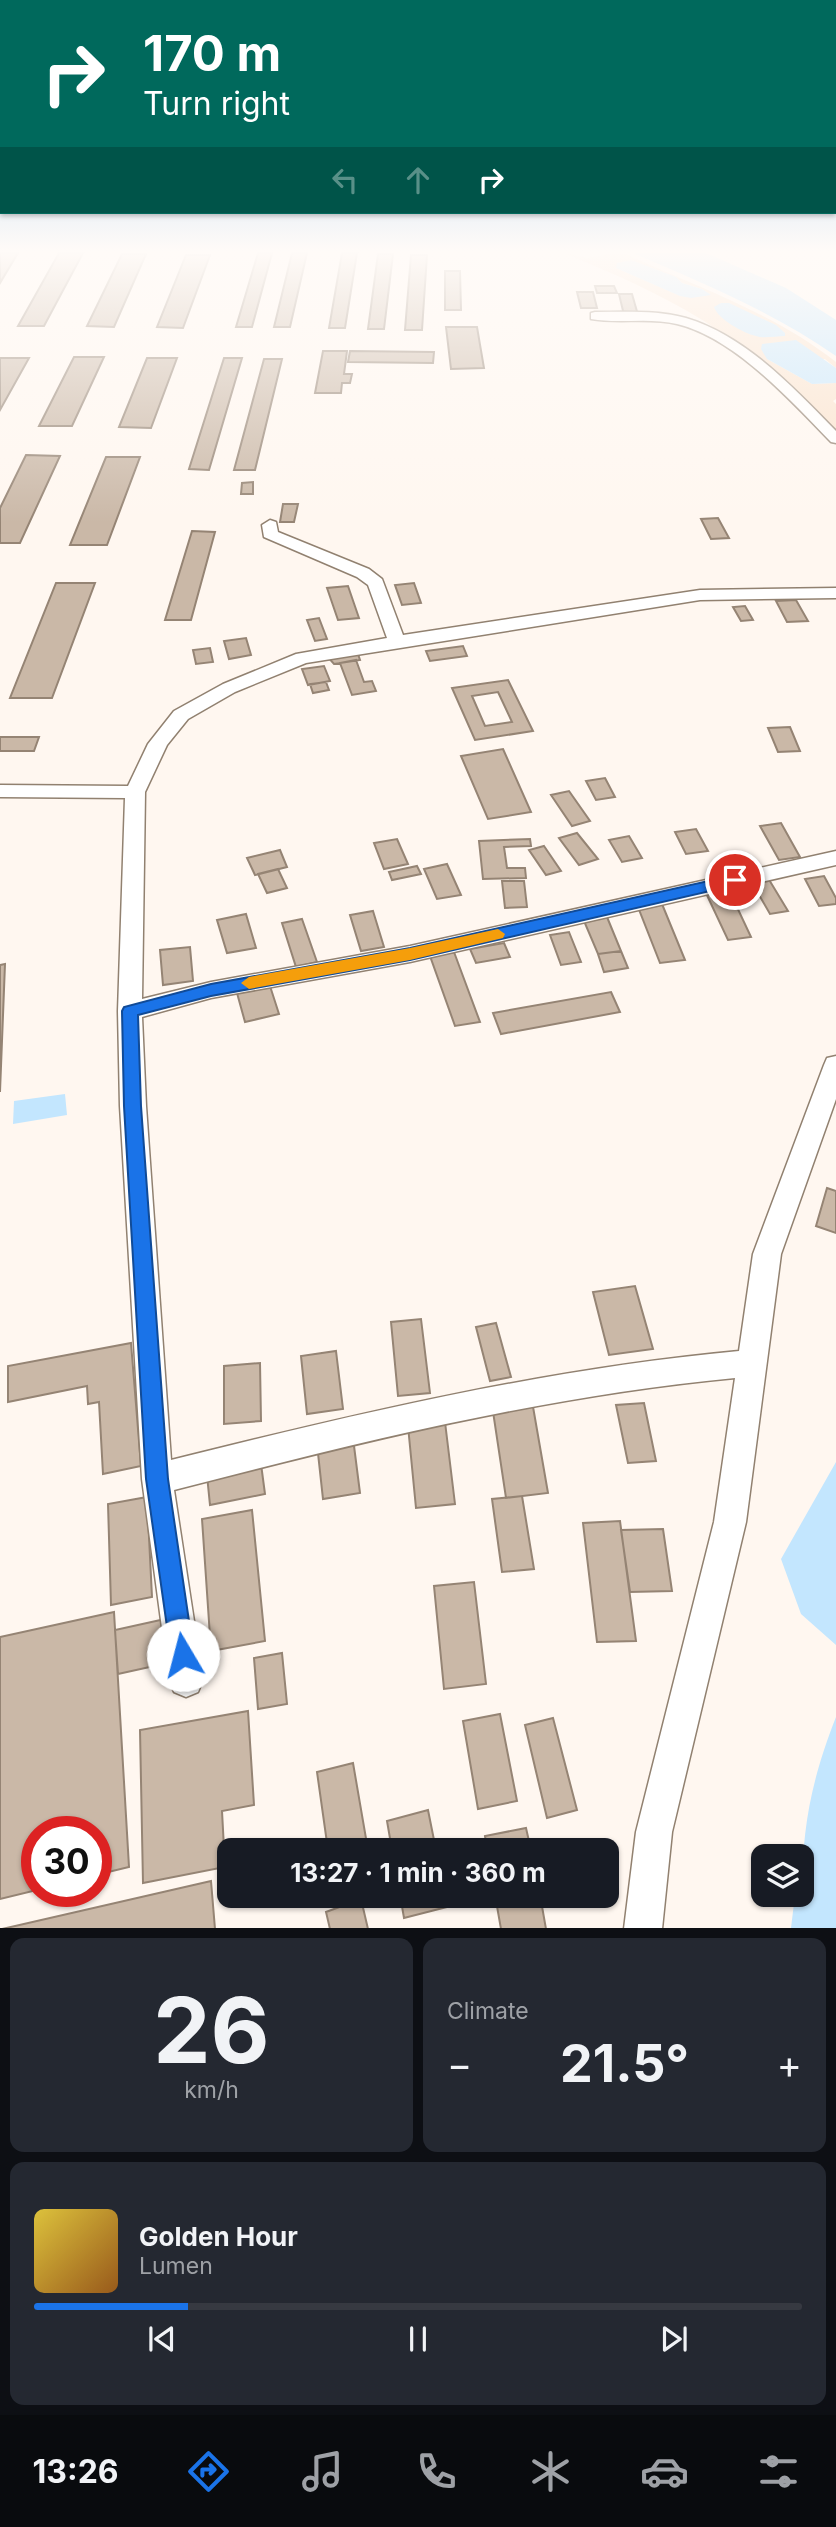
<!DOCTYPE html>
<meta charset="utf-8">
<style>
:root{--surface:#171b24;--page:#242831;--text:#f1f3f6;--muted:#9ea1a6;--line:#363941;--accent:#1a73e8}
body{margin:0;font-family:Inter,sans-serif;background:var(--page);color:var(--text);height:100vh;display:flex;flex-direction:column;font-size:26px;white-space:nowrap}
*{box-sizing:border-box;margin:0}
p{font-size:23px;color:var(--muted)}
.icon{flex:none;width:38px;height:38px;fill:none;stroke:currentColor;stroke-width:2;stroke-linecap:round;stroke-linejoin:round}
.map{position:relative;height:1928px;overflow:hidden}
.details{display:flex;flex-direction:column;gap:10px;padding:10px;background:#0d0f14;flex:1}
.details>*{flex:none}
.hud{position:absolute;left:0px;top:0px;width:836px;height:214px;box-shadow:0 2px 5px #0004;background:#00695c;color:#fff;overflow:hidden}
.buttons{position:absolute;left:751px;top:1844px;display:grid;gap:14px}
.buttons a{display:grid;place-items:center;width:63px;height:63px;border-radius:14px;background:var(--surface);box-shadow:0 2px 5px #0004;font-size:35px}
.speed{position:absolute;left:21px;top:1816px;display:flex;gap:14px;font-size:35px;font-weight:700;text-align:center}
.speed>*{display:grid;place-content:center;width:91px;height:91px;border-radius:50%;background:var(--surface);box-shadow:0 2px 5px #0004;line-height:1}
.speed .limit{border:10px solid #d22;background:#fff;color:#111}
.pin{position:absolute;display:grid;place-items:center;width:60px;height:60px;color:#fff;margin:-30px;border:4px solid #fff;border-radius:50%;box-shadow:0 2px 7px #0007}
.me{position:absolute;width:77px;margin:-38px;rotate:352deg;stroke-linejoin:round;filter:drop-shadow(0 0 5px #0008)}
.turn{display:flex;align-items:center;gap:24px;height:147px;padding:0 28px;font-size:32px}
.turn .icon{width:91px;height:91px;stroke-width:2.5}
.turn b{display:block;font-size:49px;line-height:60px}
.lanes{display:flex;align-items:center;height:66px;padding:0 28px;background:#0003;justify-content:center;gap:35px;direction:ltr}
.lanes .off{opacity:.35}
.big{font-size:52px;font-weight:700;line-height:1.1}
.details .tile{flex:1;display:flex;flex-direction:column;justify-content:center;gap:10px;min-width:0;padding:0 24px;border-radius:14px;background:var(--page)}
.details .dial{align-items:center;gap:0}
.dial b{font-size:91px;line-height:1}
.song{display:flex;align-items:center;gap:21px}
.cover{width:84px;height:84px;border-radius:10px;background:linear-gradient(135deg,hsl(50 70% 55%),hsl(30 70% 35%))}
.played{height:7px;border-radius:4px;background:linear-gradient(90deg,var(--accent) 20%,var(--line) 20%)}
.keys{display:flex;justify-content:space-around;direction:ltr}
.heat{display:flex;justify-content:space-between;align-items:center;font-size:38px;direction:ltr}
.details .tiles{flex:1;display:grid;gap:10px;grid-template-columns:1fr 1fr}
.tile:last-child{grid-column:span 2}
.trip{position:absolute;left:217px;top:1838px;width:402px;height:70px;border-radius:14px;background:var(--surface);box-shadow:0 2px 5px #0004;font-weight:700;line-height:70px;text-align:center}
.menu{display:flex;height:112px;justify-content:space-around;align-items:center;background:#090b0e;color:var(--muted)}
.menu .icon{width:49px;height:49px}
.menu .on{color:var(--accent)}
.menu b{font-size:32px;color:var(--text)}
.map>svg:first-child{display:block}
</style>
<div class="map">
<svg width="836" height="1929" viewBox="0 0 836 1929">
<rect width="100%" height="100%" fill="#fff7f0"/>
<path fill="#fae2cc" fill-rule="evenodd" d="M564 253 588 258 614 253 628 255C699 288 774 313 836 362V368L825 359H767L812 384 836 383V399L833 401 836 404V432C793 394 752 352 704 321 659 293 612 273 564 253ZM631 260 676 277 682 283 702 289 710 295 681 296 616 268Z"/>
<path fill="#c3e6fe" d="M633 253H706L786 288 836 320V356C773 312 703 283 633 253Z
M631 260 676 277 682 283 702 289 711 295 691 298 680 296 616 268 617 263Z
M721 303H729L776 325 785 333V336C776 336 764 339 756 336 743 333 718 319 714 307Z
M796 340 836 368V383L812 384 767 359 761 349 762 344Z
M65 1094 67 1115 13 1124 14 1101Z
M836 1462V1645L801 1614 781 1559Z
M836 1717V1928H791L795 1895H802C802 1828 811 1781 836 1717Z"/>
<path fill="#cab8a7" stroke="#958474" stroke-width="2" fill-rule="evenodd" d="M0 253H18L0 283Z
M59 253H83L44 326H18Z
M258 253H272L252 327H236Z
M292 253H307L290 327H274Z
M342 253H357L345 328H329Z
M122 254H146L114 327 87 326Z
M378 254H393L384 329H368Z
M186 255H210L183 328 157 327Z
M411 255H427L422 330H405Z
M445 271H460L461 310H445Z
M595 286H614L617 293H597Z
M577 292H593L597 308H581Z
M619 294H632L638 315H624Z
M446 327H477L484 368 451 369Z
M323 351H347L344 374H352L350 383H342L341 393H315Z
M350 351 434 352 433 363 348 362Z
M74 357H104L72 426H39Z
M0 358H29L0 410Z
M147 358H177L151 428 119 427Z
M224 358H242L209 470 189 469Z
M264 359H282L255 470H234Z
M26 455 60 456 20 543H0V508Z
M106 457H140L107 545H70Z
M253 482V494H241L242 483Z
M283 504H298L294 522H280Z
M718 518 729 538 711 539 701 519Z
M192 531 215 532 191 620H165Z
M56 583H95L52 698H10Z
M414 583 421 603 402 605 395 585Z
M348 586 359 618 338 620 327 588Z
M796 600 808 621 787 622 776 601Z
M745 606 753 620 741 621 733 607Z
M319 618 327 639 315 641 307 620Z
M246 638 251 655 229 659 224 641Z
M463 646 467 656 430 661 426 651Z
M210 648 213 662 196 664 193 650Z
M357 651 360 660 334 664 326 655Z
M356 660 364 682 372 681 376 691 352 695 340 663Z
M324 666 330 681 308 685 302 669Z
M508 680 533 731 475 740 452 688ZM498 692 512 722 485 726 472 696Z
M326 682 329 690 313 693 310 684Z
M790 727 800 751 778 752 768 728Z
M0 737H39L34 751H0Z
M503 749 531 812 488 819 461 756Z
M605 778 615 797 596 800 586 781Z
M569 791 590 821 572 826 551 795Z
M781 823 800 857 779 860 760 826Z
M696 829 708 851 686 854 675 832Z
M577 833 598 859 579 865 559 838Z
M629 836 642 858 622 862 609 840Z
M397 839 408 864 384 869 374 843Z
M530 839 531 846 504 847 507 868H525L526 878 483 879 479 841Z
M544 846 561 871 546 875 529 850Z
M280 850 287 867 255 875 247 858Z
M447 864 461 895 437 899 424 869Z
M417 866 421 874 392 880 389 872Z
M278 869 287 888 267 893 258 874Z
M824 876 836 898V904L819 906 805 879Z
M768 878 788 911 770 914 751 881Z
M502 881H524L527 907 505 908Z
M728 888 751 937 728 940 705 891Z
M662 904 685 960 660 963 638 907Z
M373 911 384 947 361 951 350 915Z
M246 914 256 948 227 953 217 920Z
M607 917 621 951 598 954 584 921Z
M302 919 317 962 296 967 282 923Z
M569 932 581 962 561 965 550 935Z
M504 943 510 957 476 963 470 949Z
M190 947 193 981 163 985 160 950Z
M621 951 628 968 604 972 598 954Z
M454 952 480 1022 455 1026 430 956Z
M5 964 0 1092V965Z
M270 986 279 1014 245 1022 237 993Z
M611 992 620 1012 501 1034 493 1013Z
M827 1188 836 1191V1233L816 1226Z
M635 1286 653 1349 609 1355 593 1292Z
M421 1319 430 1393 398 1396 391 1322Z
M496 1323 511 1377 490 1381 476 1327Z
M131 1343 141 1466 103 1474 99 1402 88 1404 87 1386 8 1402V1366Z
M336 1351 343 1409 307 1414 301 1356Z
M260 1363 261 1421 224 1424V1366Z
M532 1401 548 1493 506 1498 492 1405Z
M644 1403 656 1461 628 1463 616 1405Z
M445 1422 455 1504 416 1508 408 1426Z
M353 1438 360 1493 323 1499 317 1444Z
M261 1464 265 1494 210 1505 207 1475Z
M522 1496 534 1569 502 1572 492 1499Z
M147 1497 152 1597 111 1605 108 1504Z
M252 1510 265 1641 211 1651 202 1519Z
M620 1521 636 1641 597 1642 583 1523Z
M663 1529 672 1591 630 1592 621 1530Z
M474 1582 486 1684 444 1689 434 1586Z
M114 1612 129 1867 96 1875V1832H37V1890L0 1899V1637Z
M165 1619 168 1663 118 1674 115 1630Z
M282 1653 287 1704 258 1709 254 1658Z
M248 1711 254 1805 222 1811 225 1867 143 1883 140 1730Z
M500 1714 517 1801 478 1809 463 1721Z
M553 1718 577 1810 547 1818 525 1725Z
M353 1763 368 1850H328L317 1772Z
M428 1810 436 1850H392L387 1821Z
M526 1828 531 1850H487L485 1836Z
M211 1881 215 1929H2Z
M400 1895H445L447 1907 404 1918Z
M495 1895H540L546 1929H501Z
M361 1899 368 1929H330L326 1912Z"/>
<g fill="none" stroke-linecap="round" stroke-linejoin="round">
<g stroke="#918170" stroke-width="3">
<path id="minor" d="M595 312C625 312 657 310 686 318 746 336 794 388 836 431V443L831 442C791 401 735 338 677 324 649 317 619 324 591 319V313Z
M270 520 276 522 278 532 369 569 382 579 403 635 700 590 836 588V598L700 600 306 663 235 692 188 719 167 745 145 792 142 999 211 982 410 946 836 851V865L410 962 211 998 142 1017 146 1106 171 1460C359 1413 546 1369 739 1351L753 1254 824 1065 827 1058 836 1056V1099L781 1254 746 1522 672 1832 662 1929H624L636 1832 714 1522 735 1378C544 1396 360 1442 174 1490L203 1680 198 1692 186 1697 174 1692 169 1680 142 1479 120 1106 118 1011 125 798 0 797V785L128 786 148 744 174 711 223 684 296 654 387 638 368 585 357 577 264 537 262 525Z"/>
</g>
<use href="#minor" fill="#fff" fill-rule="evenodd"/>
</g>
<linearGradient id="sky" x2="0" y2="1"><stop stop-color="#99c8f1"/><stop offset="0.48" stop-color="#fffbf8"/><stop offset="1" stop-color="#fffbf8" stop-opacity="0"/></linearGradient>
<rect width="836" height="523" fill="url(#sky)"/>
<path fill="#1a73e8" stroke="#114b97" stroke-width="2" d="M735 875 743 880 741 884 410 960 211 996 138 1015 141 1106 168 1479 194 1655 191 1663 183 1667 174 1663 171 1655 146 1479 124 1106 122 1011 124 1007 211 984 410 948Z"/>
<path fill="#f59e0b" d="M498 929 505 934 503 938 410 960 249 989 241 983 249 977 410 948Z"/>
</svg>
<div class="buttons">
<a><svg class="icon" aria-label="layers" viewBox="0 0 24 24"><path d="M12 4l9 5-9 5-9-5zM3 14l9 5 9-5"/></svg></a>
</div>
<div class="speed"><div class="limit">30</div></div>
<div class="pin" style="left:735px;top:880px;background:#d93025"><svg class="icon" aria-label="arrive" viewBox="0 0 24 24"><path d="M6 21V4h12l-3 4 3 4H6"/></svg></div>
<svg class="me" style="left:183px;top:1655px" viewBox="-20 -20 40 40"><circle r="19" fill="#fff"/><path d="M0-13L10 11 0 6-10 11z" fill="#1a73e8"/></svg>
<div class="trip">13:27 · 1 min · 360 m</div>
<div class="hud">
<div class="turn"><svg class="icon" aria-label="right" viewBox="0 0 24 24"><path d="M7 20v-9h11M14 6l5 5-5 5"/></svg><div><b>170 m</b>Turn right</div></div>
<div class="lanes"><svg class="icon off" aria-label="left" viewBox="0 0 24 24"><path d="M17 20v-9H6M10 6l-5 5 5 5"/></svg><svg class="icon off" aria-label="ahead" viewBox="0 0 24 24"><path d="M12 20V5M6 11l6-6 6 6"/></svg><svg class="icon" aria-label="right" viewBox="0 0 24 24"><path d="M7 20v-9h11M14 6l5 5-5 5"/></svg></div>
</div>
</div>
<section class="details">
<div class="tiles">
<div class="tile dial"><b>26</b><p>km/h</p></div>
<div class="tile"><p>Climate</p>
<div class="heat"><a>−</a><b class="big">21.5°</b><a>+</a></div>
</div>
<div class="tile">
<div class="song"><i class="cover"></i><div><b>Golden Hour</b><p>Lumen</p></div></div>
<div class="played"></div>
<div class="keys"><svg class="icon" aria-label="previous" viewBox="0 0 24 24"><path d="M18 5L8 12l10 7zM5 5v14"/></svg><svg class="icon" aria-label="pause" viewBox="0 0 24 24"><path d="M8 5v14M16 5v14"/></svg><svg class="icon" aria-label="next" viewBox="0 0 24 24"><path d="M6 5l10 7-10 7zM19 5v14"/></svg></div>
</div>
</div>
</section>
<nav class="menu">
<b>13:26</b>
<svg class="icon on" aria-label="directions" viewBox="0 0 24 24"><path d="M12 3l9 9-9 9-9-9zM9 14v-3h6M13 9l2 2-2 2"/></svg>
<svg class="icon" aria-label="music" viewBox="0 0 24 24"><path d="M9 18V5l10-2v13"/><circle cx="6" cy="18" r="3"/><circle cx="16" cy="16" r="3"/></svg>
<svg class="icon" aria-label="phone" viewBox="0 0 24 24"><path d="M5 4h4l2 5-3 2q2 4 5 5l2-3 5 2v4C11 20 4 13 5 4z"/></svg>
<svg class="icon" aria-label="climate" viewBox="0 0 24 24"><path d="M12 3v18M4 7l16 10M4 17L20 7"/></svg>
<svg class="icon" aria-label="car" viewBox="0 0 24 24"><path d="M5 17H2v-5l4-1 3-4h7l3 4 3 1v5h-3M9 17h6M6 11h13"/><circle cx="7" cy="17" r="2"/><circle cx="17" cy="17" r="2"/></svg>
<svg class="icon" aria-label="filters" viewBox="0 0 24 24"><path d="M4 7h16M4 17h16"/><circle cx="9" cy="7" r="2"/><circle cx="15" cy="17" r="2"/></svg>
</nav>
